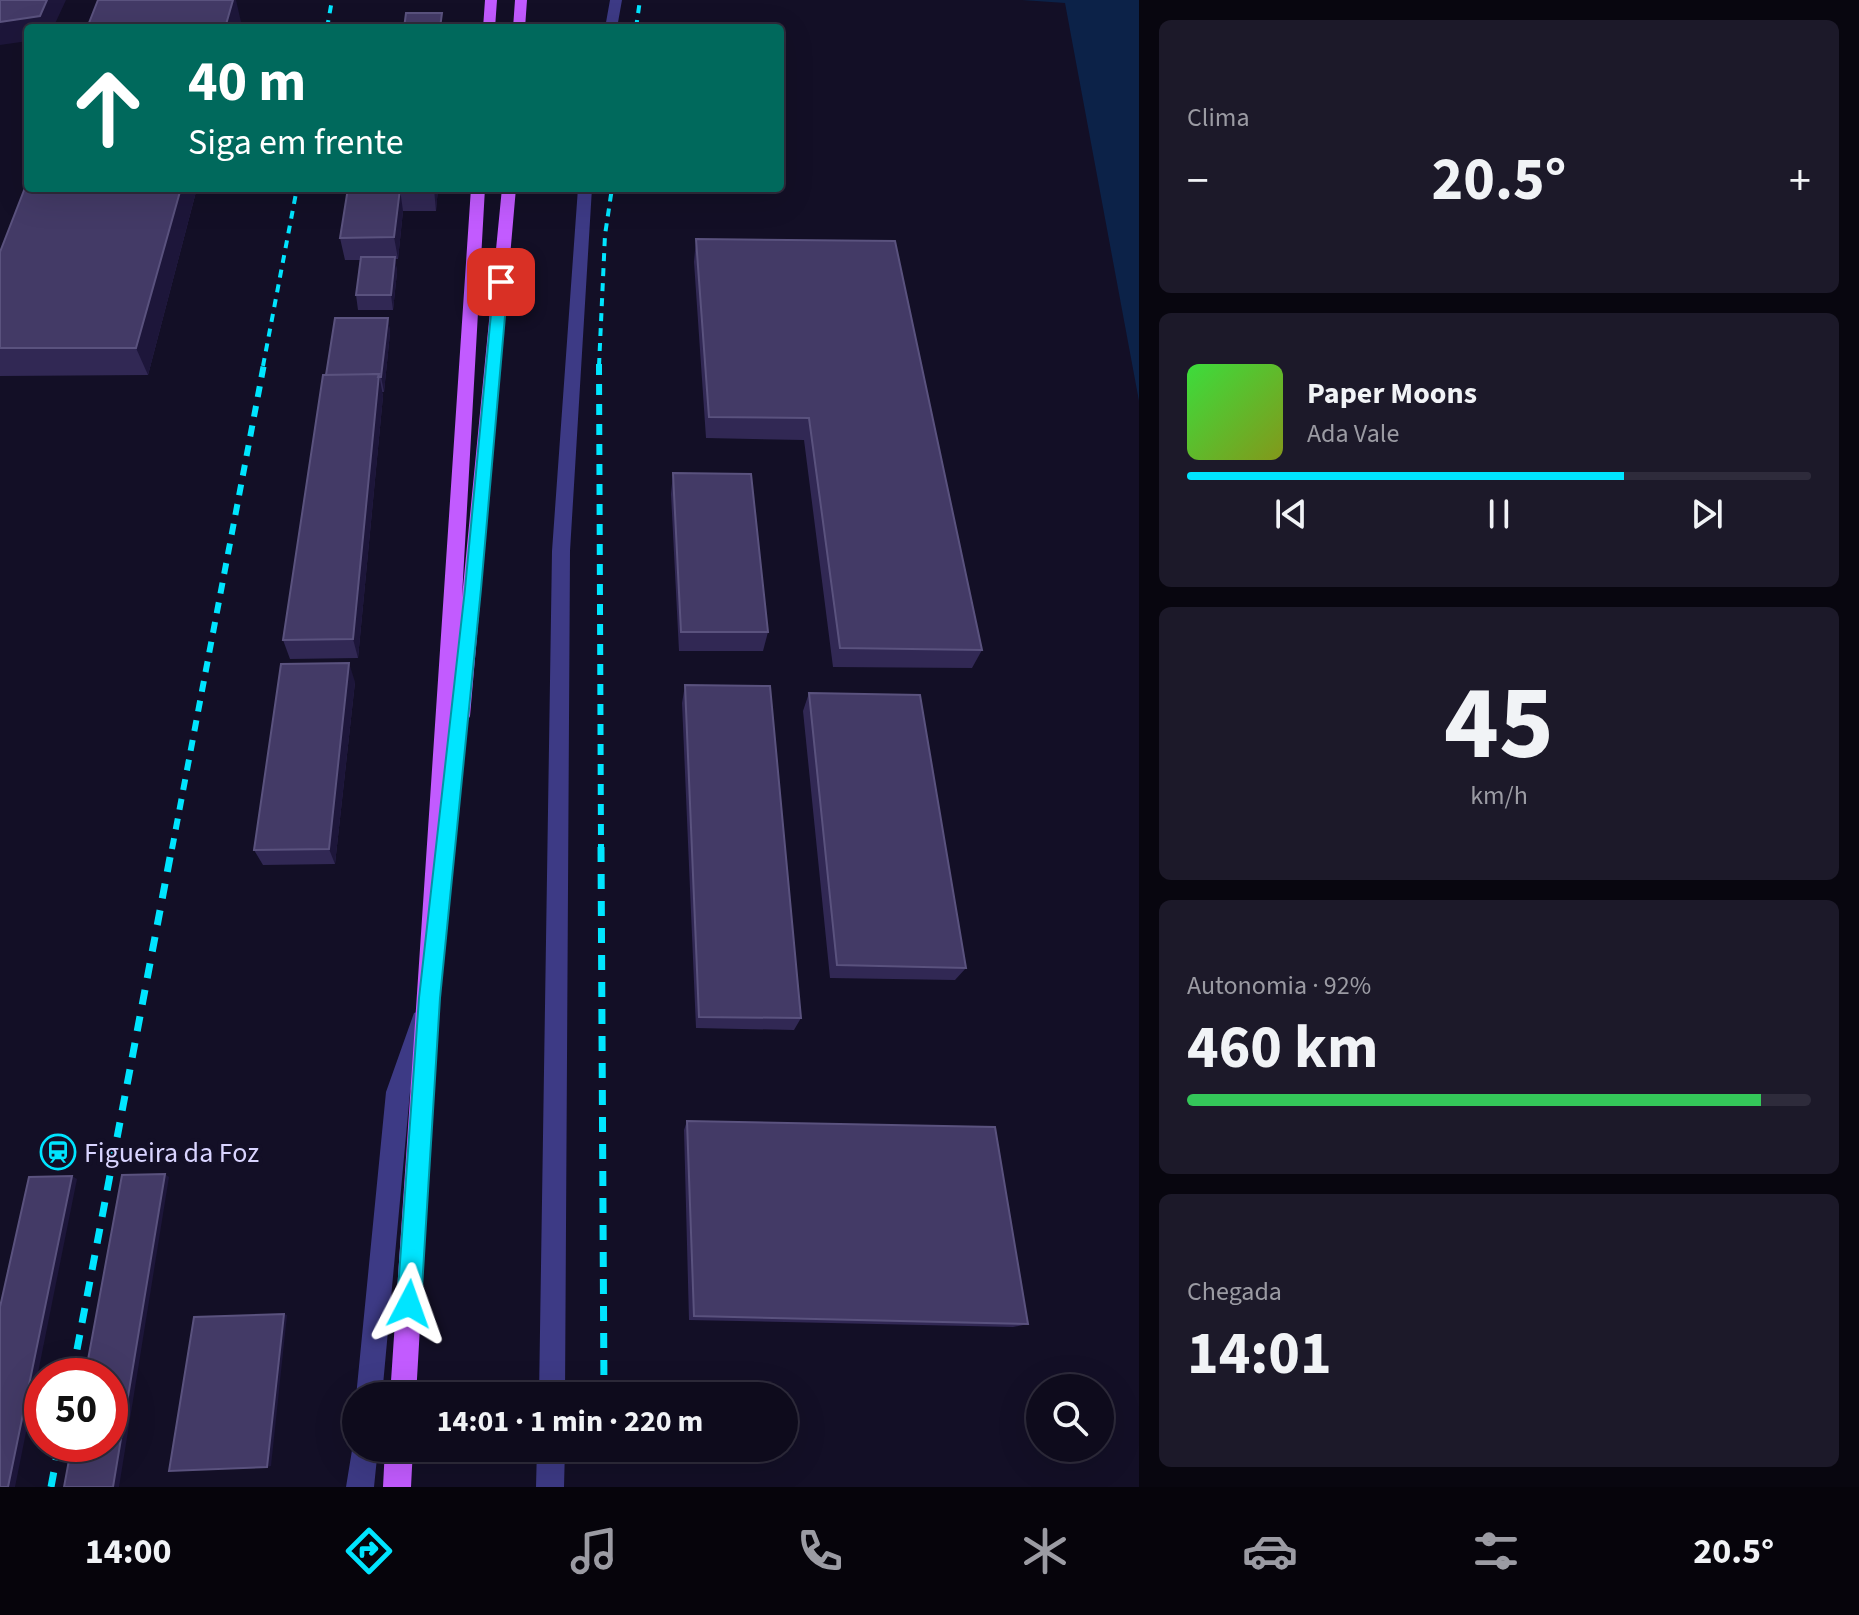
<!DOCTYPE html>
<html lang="pt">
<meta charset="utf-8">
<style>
:root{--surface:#0e0b1c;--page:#1c1929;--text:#f1f3f6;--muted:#9b9ba3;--line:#2e2b3b;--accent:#00e5ff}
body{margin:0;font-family:"Source Sans 3",sans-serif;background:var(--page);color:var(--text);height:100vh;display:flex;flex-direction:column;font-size:30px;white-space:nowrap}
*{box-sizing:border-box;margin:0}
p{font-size:26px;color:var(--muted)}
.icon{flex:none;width:44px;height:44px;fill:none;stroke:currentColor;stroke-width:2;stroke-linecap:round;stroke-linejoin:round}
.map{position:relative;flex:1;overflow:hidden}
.drawer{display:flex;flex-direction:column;gap:20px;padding:20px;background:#08060f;width:720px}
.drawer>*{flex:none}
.top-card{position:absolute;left:24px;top:24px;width:760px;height:168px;border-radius:8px;box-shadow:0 8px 32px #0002,0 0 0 2px var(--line);background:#00695c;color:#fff;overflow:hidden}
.buttons{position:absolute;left:1026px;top:1374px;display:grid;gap:16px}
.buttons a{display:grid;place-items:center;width:88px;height:88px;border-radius:50%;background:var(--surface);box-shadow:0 8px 32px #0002,0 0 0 2px var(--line);font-size:40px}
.speed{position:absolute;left:24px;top:1358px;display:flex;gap:16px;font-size:40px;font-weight:700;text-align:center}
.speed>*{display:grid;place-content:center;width:104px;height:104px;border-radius:50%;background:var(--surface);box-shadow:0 8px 32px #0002,0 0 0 2px var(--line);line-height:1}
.speed .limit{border:12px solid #d22;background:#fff;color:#111}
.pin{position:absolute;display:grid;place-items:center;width:68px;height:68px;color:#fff;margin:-34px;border-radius:16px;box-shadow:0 4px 12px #0006}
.me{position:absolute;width:88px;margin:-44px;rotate:4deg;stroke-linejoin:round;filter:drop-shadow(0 0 6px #0008)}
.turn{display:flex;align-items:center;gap:28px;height:168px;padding:0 32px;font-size:36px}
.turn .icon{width:104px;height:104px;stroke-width:2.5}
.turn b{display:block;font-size:56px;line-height:68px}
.big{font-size:60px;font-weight:700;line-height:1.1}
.drawer .card{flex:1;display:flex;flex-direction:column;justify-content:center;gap:12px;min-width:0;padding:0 28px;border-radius:12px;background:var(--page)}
.drawer .dial{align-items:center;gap:0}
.dial b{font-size:104px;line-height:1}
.song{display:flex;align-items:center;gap:24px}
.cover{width:96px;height:96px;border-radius:12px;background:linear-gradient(135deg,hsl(120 70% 55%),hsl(70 70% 35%))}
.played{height:8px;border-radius:4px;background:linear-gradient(90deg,var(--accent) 70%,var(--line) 70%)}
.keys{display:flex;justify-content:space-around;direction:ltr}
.heat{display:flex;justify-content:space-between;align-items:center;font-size:44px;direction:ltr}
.charge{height:12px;border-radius:6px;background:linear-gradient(90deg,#34c759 92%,var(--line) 0)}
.trip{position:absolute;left:342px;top:1382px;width:456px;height:80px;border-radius:40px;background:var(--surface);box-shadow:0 8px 32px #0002,0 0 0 2px var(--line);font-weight:700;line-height:80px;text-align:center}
.menu{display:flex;height:128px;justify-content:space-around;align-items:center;background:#06040b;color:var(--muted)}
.menu .icon{width:56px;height:56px}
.menu .current{color:var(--accent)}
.menu b{font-size:36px;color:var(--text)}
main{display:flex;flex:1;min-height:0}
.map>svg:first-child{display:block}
</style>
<main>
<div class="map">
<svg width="1139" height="1487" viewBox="0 0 1139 1487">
<rect width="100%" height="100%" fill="#130f26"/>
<path fill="#0c2248" d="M1022 0H1139V401L1065 3Z"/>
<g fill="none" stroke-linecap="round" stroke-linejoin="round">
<path fill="#3d3a85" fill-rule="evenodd" d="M610 0H622L617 28H605Z
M578 188H592L570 551 565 1396H539L552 551Z
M422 1010 430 1013 433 1021 410 1092 382 1396 356 1397 386 1092 414 1013Z
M354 1438 356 1448H378L374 1487H346Z
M537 1448H565L564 1487H536Z"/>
<path fill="#c25bff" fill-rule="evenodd" d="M485 0H497L495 28H483Z
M515 0H527L525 28H513Z
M471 188H485L462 597 502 188H516L470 716 467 722H455L416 1396H390Z
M385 1448H413L411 1487H383Z"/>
<path stroke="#00e5ff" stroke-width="4" stroke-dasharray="8 7" stroke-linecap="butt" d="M327 28 332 0
M636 28 640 0
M263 366 297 188
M599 366 605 235 612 188"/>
<path stroke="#00e5ff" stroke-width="6" stroke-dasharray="11 9" stroke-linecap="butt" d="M599 364 601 849
M172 849 264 364"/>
<path stroke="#00e5ff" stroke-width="7" stroke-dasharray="15 12" stroke-linecap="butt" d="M601 847 604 1396
M72 1376 172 847
M51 1487 59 1444"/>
</g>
<path fill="#312854" d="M197 188 148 375 0 376V252Z
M348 188H438L436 211H403L398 259H395L397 272 393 310H358L356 295 360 260H345L340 238Z
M696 239 982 650 972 668 833 667 804 440 706 438 694 262Z
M388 318 390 333 384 392H382L383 396 358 658 290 659 283 640 326 375Z
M673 473 768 632 763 651H679L671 494Z
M355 682 335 864 263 865 254 850Z
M685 685 801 1018 794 1030 696 1028 682 703Z
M809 693 966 968 955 980 830 978 803 711Z
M687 1121 1028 1324 1013 1327 689 1320 684 1130Z"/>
<path fill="#1d163a" d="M47 0H66L53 28H28V41L0 45V22Z
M233 0H236L241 22 240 28H225Z
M181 188H197L148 375 136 348Z
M434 188H438L436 211 434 189Z
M400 189 403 211 398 259 394 237Z
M395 257 397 272 393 310 391 295Z
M388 318 390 333 384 392 381 377Z
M379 374 383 396 358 658 353 639Z
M349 663 355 682 335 864 329 849Z
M165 1174 169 1177 119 1487H113Z
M72 1176 77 1179 15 1487H8Z
M284 1314 287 1315 271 1466 267 1467Z"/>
<path fill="#433a66" stroke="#5a527e" stroke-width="2" d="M0 0H47L40 16 0 22Z
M98 0H233L225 28H87Z
M406 13H442L440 28H404Z
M28 180V188H181L136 348H0V252Z
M348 188H434L400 189 394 237 340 238Z
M696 239 895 241 982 650 840 648 809 418 709 417Z
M361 257H395L391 295H356Z
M335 318H388L381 377H378L379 374 326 375Z
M379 374 353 639 283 640 323 375Z
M673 473 751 474 768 632H681Z
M349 663 329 849 254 850 281 664Z
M685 685 770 686 801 1018 699 1017Z
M809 693 920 695 966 968 837 965Z
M687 1121 995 1127 1028 1324 694 1316Z
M165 1174 113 1487H64L72 1444H110V1376H85L122 1175Z
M72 1176 8 1487H0V1307L29 1177Z
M284 1314 267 1467 169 1471 194 1317Z"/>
<path fill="#00e5ff" stroke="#0095a6" stroke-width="2" d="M501 278 508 282 481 589 440 998 421 1304 417 1313 409 1316 401 1313 397 1304 419 998 465 589 494 282Z"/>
<defs>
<g id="station-ring" transform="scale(1.8)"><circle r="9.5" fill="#130f26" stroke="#00e5ff" stroke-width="1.5"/><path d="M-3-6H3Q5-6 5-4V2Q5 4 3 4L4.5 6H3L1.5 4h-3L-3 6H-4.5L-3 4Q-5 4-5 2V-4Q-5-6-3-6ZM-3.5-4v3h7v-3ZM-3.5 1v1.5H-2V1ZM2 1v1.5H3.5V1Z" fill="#00e5ff"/></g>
</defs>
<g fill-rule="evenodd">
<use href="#station-ring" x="58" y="1152"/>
</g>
<g text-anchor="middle" stroke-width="8" stroke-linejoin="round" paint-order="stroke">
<g font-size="28" fill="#d9d4ff" stroke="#130f26" text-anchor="start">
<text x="84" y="1162">Figueira da Foz</text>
</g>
</g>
</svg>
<div class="buttons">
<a><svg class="icon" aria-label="search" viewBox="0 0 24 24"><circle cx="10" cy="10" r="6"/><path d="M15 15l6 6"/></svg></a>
</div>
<div class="speed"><div class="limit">50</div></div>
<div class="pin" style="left:501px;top:282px;background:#d93025"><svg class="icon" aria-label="arrive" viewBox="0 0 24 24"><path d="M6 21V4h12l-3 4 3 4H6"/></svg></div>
<svg class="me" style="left:409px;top:1304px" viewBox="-20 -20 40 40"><path d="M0-17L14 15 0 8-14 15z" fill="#00e5ff" stroke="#fff" stroke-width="4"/></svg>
<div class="trip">14:01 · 1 min · 220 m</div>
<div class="top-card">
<div class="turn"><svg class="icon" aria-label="ahead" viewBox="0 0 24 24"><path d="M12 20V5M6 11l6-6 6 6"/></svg><div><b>40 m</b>Siga em frente</div></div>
</div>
</div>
<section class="drawer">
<div class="card"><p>Clima</p>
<div class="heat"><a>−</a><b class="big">20.5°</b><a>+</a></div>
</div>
<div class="card">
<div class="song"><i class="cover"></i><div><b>Paper Moons</b><p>Ada Vale</p></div></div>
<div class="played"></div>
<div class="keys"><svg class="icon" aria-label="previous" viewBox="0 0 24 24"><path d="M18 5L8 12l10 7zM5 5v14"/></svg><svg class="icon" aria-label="pause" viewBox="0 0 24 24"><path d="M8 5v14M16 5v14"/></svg><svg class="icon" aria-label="next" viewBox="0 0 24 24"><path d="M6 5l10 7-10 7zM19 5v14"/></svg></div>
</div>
<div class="card dial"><b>45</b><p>km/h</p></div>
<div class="card"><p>Autonomia · 92%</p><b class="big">460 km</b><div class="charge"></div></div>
<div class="card"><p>Chegada</p><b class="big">14:01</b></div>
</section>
</main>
<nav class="menu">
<b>14:00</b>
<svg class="icon current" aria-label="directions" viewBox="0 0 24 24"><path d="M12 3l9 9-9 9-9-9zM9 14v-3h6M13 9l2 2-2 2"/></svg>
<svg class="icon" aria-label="music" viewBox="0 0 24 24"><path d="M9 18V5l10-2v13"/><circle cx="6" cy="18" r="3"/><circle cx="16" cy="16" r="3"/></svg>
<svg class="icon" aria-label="phone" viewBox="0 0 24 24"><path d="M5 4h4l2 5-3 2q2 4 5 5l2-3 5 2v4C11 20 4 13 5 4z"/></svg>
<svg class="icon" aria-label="climate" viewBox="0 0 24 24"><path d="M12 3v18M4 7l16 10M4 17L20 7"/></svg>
<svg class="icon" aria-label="car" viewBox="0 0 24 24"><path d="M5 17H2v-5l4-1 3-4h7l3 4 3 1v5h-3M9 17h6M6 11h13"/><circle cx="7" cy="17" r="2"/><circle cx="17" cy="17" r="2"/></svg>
<svg class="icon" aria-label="filters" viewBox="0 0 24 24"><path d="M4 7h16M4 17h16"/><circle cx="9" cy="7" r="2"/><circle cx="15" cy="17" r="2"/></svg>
<b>20.5°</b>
</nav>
